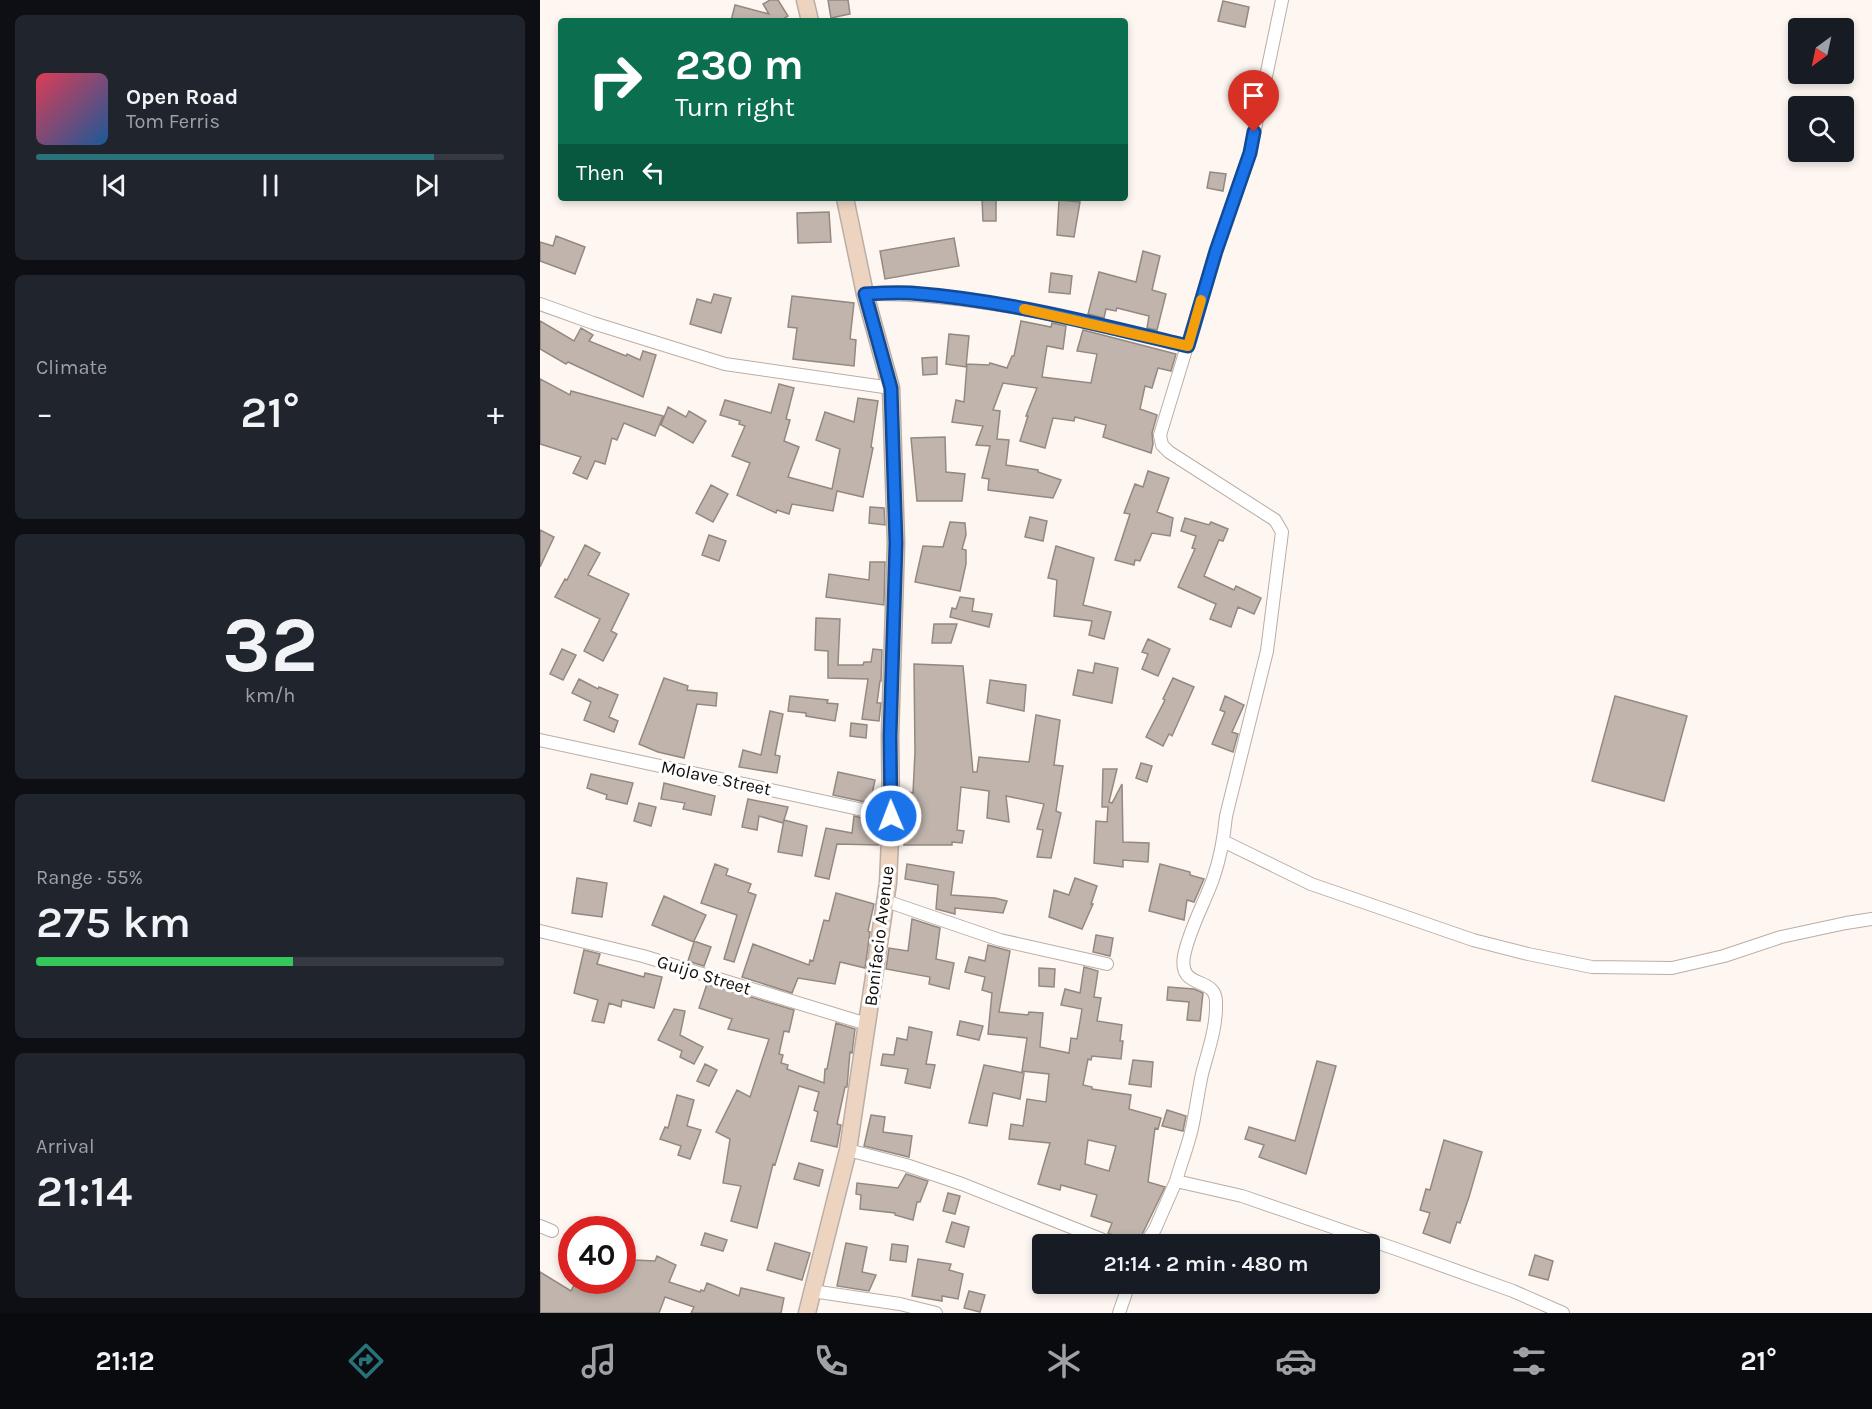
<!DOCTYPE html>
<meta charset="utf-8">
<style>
:root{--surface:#171b24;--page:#20242c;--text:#f1f3f6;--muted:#9ea1a6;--line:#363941;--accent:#29727a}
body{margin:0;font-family:Karla,sans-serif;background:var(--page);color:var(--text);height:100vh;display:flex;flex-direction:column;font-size:22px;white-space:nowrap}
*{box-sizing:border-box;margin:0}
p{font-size:20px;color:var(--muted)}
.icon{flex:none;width:33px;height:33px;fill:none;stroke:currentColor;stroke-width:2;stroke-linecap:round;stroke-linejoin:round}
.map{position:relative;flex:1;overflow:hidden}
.panel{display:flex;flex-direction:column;gap:15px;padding:15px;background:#0d0f14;width:540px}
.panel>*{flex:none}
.hud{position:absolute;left:18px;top:18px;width:570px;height:183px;border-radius:6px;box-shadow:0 3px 9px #0003;background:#0b6e4f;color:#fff;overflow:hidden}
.needle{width:39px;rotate:213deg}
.tools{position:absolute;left:1248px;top:18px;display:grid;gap:12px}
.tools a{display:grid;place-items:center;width:66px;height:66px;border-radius:6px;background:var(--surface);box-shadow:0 3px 9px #0003;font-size:30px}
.speed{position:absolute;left:18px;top:1216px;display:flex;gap:12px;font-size:30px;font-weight:700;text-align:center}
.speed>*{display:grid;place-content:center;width:78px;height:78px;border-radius:50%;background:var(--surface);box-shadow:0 3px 9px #0003;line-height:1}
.speed .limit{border:9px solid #d22;background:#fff;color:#111}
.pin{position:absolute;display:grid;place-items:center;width:51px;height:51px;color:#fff;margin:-62px -26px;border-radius:50% 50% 50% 0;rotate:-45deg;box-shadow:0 0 6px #0007}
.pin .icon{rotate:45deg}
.me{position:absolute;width:66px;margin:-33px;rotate:359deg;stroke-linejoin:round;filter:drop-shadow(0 0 4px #0008)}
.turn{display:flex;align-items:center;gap:21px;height:126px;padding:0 18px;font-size:27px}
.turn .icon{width:78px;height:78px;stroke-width:2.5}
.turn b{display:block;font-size:42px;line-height:51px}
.then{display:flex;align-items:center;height:57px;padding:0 18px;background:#0003;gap:12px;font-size:22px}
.big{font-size:45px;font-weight:600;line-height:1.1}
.panel .card{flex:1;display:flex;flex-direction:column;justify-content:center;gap:9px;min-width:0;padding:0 21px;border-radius:9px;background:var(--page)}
.panel .dial{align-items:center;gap:0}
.dial b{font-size:78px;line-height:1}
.song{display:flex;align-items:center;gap:18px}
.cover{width:72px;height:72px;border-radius:9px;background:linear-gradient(135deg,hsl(350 70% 55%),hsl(210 70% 35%))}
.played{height:6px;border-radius:3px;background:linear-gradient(90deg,var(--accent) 85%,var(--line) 85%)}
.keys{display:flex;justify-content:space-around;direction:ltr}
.heat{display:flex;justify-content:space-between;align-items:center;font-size:33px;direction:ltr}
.charge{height:9px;border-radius:4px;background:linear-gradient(90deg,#34c759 55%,var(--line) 0)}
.trip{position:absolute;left:492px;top:1234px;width:348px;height:60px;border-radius:6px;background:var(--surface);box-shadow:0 3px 9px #0003;font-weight:600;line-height:60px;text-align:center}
.tab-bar{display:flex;height:96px;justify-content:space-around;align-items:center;background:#090b0e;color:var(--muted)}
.tab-bar .icon{width:42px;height:42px}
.tab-bar .current{color:var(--accent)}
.tab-bar b{font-size:27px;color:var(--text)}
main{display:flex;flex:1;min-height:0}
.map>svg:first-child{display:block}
</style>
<main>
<section class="panel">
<div class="card">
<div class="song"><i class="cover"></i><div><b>Open Road</b><p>Tom Ferris</p></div></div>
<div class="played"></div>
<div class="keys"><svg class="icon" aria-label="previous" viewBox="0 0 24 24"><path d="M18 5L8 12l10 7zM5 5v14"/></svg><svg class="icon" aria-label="pause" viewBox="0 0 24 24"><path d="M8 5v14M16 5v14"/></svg><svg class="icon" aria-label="next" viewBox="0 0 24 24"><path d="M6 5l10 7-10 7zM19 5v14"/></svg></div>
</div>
<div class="card"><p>Climate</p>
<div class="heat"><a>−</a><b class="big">21°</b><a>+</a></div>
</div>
<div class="card dial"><b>32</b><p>km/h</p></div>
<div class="card"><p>Range · 55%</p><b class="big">275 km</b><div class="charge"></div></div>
<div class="card"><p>Arrival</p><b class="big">21:14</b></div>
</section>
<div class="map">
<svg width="1332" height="1313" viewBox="0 0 1332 1313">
<rect width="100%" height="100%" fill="#fef6f1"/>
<path fill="#c0b4ac" stroke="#948981" stroke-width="1.5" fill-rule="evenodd" d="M230 0H238L248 16 240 21H191L195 5 229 14 223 4Z
M288 0H308L310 14 291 18Z
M683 1 709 7 705 27 678 21Z
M670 172 686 174 683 191 667 188Z
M442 198H456V221H443Z
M519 200 540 202 534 237 517 235Z
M289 212 291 242 258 243 257 213Z
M16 236 45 247 35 274 0 261V242L13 246Z
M414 238 419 266 345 279 340 251Z
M603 251 620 256 612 290 626 294 617 330 607 328 609 316 577 308 576 311 566 309 564 318 548 314 559 272 596 282Z
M511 273 532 276 530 294 509 292Z
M174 294 191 298 181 333 150 324 157 299 171 303Z
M252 296 314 303 310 339 316 340 314 366 253 359 257 328 248 327Z
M0 321 34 341 41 328 53 335 49 341 86 356 87 354 100 360 103 351 116 355 103 397 28 362 26 364 0 349Z
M481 321 511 327 512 323 526 326 523 349 507 346 502 377 551 383 557 354 537 351 543 330 636 354 631 371 618 368 612 388 605 386 600 409 617 415 612 433 613 444 611 453 563 437 566 425 535 417 534 421 513 418 505 448 480 441 488 416H486L497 388 463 383 453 410 460 411 457 439 469 440 466 465 498 470V472L521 480 513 498 448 490 449 479 442 478 450 446 436 445 443 426 412 422 416 400 424 402 427 364 449 365 450 363 467 368 472 356H474Z
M409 334 429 336 426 367 406 364Z
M397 357V374L383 375 382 358Z
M0 379 30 395 31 391 123 416 115 436 84 423 77 440 72 438 65 464 55 461 47 479 33 473 41 457 0 444Z
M239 384 254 388 246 419 250 420 244 441 259 447 248 477 292 489 300 449 276 440 285 412 314 422 318 398 338 401 331 447 333 448 323 497 297 491 293 511 252 504 249 514 237 510 236 513 197 495 210 463 192 456 205 426 199 424 200 421 180 415 185 400 231 413Z
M128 407 146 417 149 411 166 421 153 443 121 425Z
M405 437 406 472 425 474 422 501H377L371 438Z
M608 471 629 478 617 512 633 518 630 536 612 533 600 561 595 560 594 565 575 560 590 514 584 513 595 484 603 487Z
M171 485 188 494 173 522 156 513Z
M330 507 344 508 345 525 329 523Z
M490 517 507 521 503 541 485 537Z
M645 518 669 525 671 522 688 529 683 541 679 540 664 576 694 590 696 586 721 598 714 614 698 607 691 627 670 619 676 604 638 587 655 549 652 548 656 536 641 531Z
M410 522 425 523 426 535 422 549 426 550V564L420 591 375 582 383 546 403 547Z
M0 530 14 537 0 567Z
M169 535 186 541 179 561 162 555Z
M45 545 60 553 48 575 89 594 71 631 77 634 63 661 44 651 60 619 15 597 25 579 27 580Z
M516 546 554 558 543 605 571 612 564 639 549 635 552 621 514 616 517 580 508 578Z
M330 562H345L344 605 286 597 289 574 329 580Z
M420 597 434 599 432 611 452 614 449 627 410 617 412 608 416 609Z
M276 618 300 619 298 665H323L324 662H331L333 649 342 650 341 681H340L337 703H341L339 721 322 719 328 679 288 678V651L275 650Z
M394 624H417L411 643H392Z
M608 639 630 649 618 676 602 669 608 654 602 652Z
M22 649 36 655 23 680 10 674Z
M555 663 578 668 572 703 533 695 538 670 553 673Z
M374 664 423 666 433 772H437L439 757 489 762 496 715 520 720 514 765 523 766 516 811 521 813 511 858 497 857 503 830 497 829 504 804 466 796 469 822 447 818 449 791 421 787 417 830 424 831 422 843 412 842V845H364V826H367L368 792 373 793 375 752Z
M124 678 148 686 147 690 177 693 176 706 157 704 144 758 118 752 99 744Z
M633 678 654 687 632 736 629 734 623 746 606 737 625 700 623 699Z
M39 679 58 689 59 687 78 695 69 717 78 721 74 732 44 720 51 702 32 693Z
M450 680 486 685 484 711 447 703Z
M250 696 288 700 287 703 298 704 295 721 266 716V713L248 711Z
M685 696 704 705 692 732 698 734 693 752 672 744 685 712 680 710Z
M1075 696 1147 716 1124 801 1052 781Z
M230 711 243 714 235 755 240 756 237 773 199 767 203 750 221 755Z
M311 723 327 725 326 738 310 736Z
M601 763 612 766 607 782 596 778Z
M563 769H577L569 802 572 803 582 784 583 842 609 843 608 862 583 860V867L554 863 556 821 567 822 568 807H562Z
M298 772 335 780 330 803 293 795Z
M51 774 93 783 87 804 66 799 67 795 47 788Z
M124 783 175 796 171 815 143 809 145 803 121 799Z
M208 799 248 807 243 823 219 816 217 830 202 827Z
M99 803 116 807 111 826 94 821Z
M314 816 327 819 326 826 340 828 339 845 297 844 289 879 275 876 286 828 312 833Z
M244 820 267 826 262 856 238 852Z
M175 864 188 869 186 875 211 884 208 892 216 895 194 962 184 959 197 915 161 903Z
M367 864 414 872 411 895 455 898 467 901 463 913 415 908V914L396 909 398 885 365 879Z
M620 864 650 872V875L664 879 654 902 647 900 644 920 609 911Z
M37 878 67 883 62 917 32 913Z
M535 878 557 886 551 904H553L542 929 509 917 514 890 529 895Z
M296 893 334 904 328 931 330 932 325 968 300 962 295 984 258 978 252 993 202 977 213 944 269 965 270 960 273 961 284 920 289 921Z
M124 896 166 915 154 941 171 947 164 966 148 961 154 942 112 925Z
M372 919 400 928 396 959 414 963 409 989 389 984 390 977 346 969 349 948 368 951Z
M556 935 573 938 570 956 553 952Z
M448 945 470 951 459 1012 488 1015 489 1012 503 1013 500 1047 529 1053 531 1038 537 1039 542 1009 521 1005 525 989 540 993 544 967 558 971 554 997 561 998 557 1021 582 1025 580 1041H583L581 1059 552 1056 551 1060 548 1059 543 1085 552 1087V1089L591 1095 589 1109 621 1118 618 1129 615 1128 608 1182 625 1187 597 1245 568 1233 572 1223 551 1216 557 1195 521 1185 520 1190 498 1184 510 1143 469 1139 471 1124 483 1126 487 1099 506 1102 509 1074 482 1071 487 1038 448 1034 452 993 442 990 445 977 425 972 429 957 445 961ZM548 1140 576 1146 569 1171 545 1164Z
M44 950 60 954 57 964 104 977 105 973 122 977 114 1008 82 1000 81 1007 69 1003 64 1023 52 1021 58 1000 34 993Z
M499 968 515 969 514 987 499 986Z
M167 984 254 1010 249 1032 244 1031 239 1054 243 1055 241 1063 248 1065 247 1069 284 1083 285 1069H287L296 1023 315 1029 312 1053 310 1052 307 1087H305L297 1124 301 1125 297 1147 271 1141 278 1112 274 1110 279 1092 259 1086 235 1165 233 1164 217 1228 191 1221 201 1186 183 1183 190 1139 176 1132 197 1090 210 1097 229 1039 188 1029 192 1019 159 1008Z
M628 987 654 989 663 993 660 1021 647 1020 649 1002 627 1000Z
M134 1009 145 1011 140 1035 163 1047 154 1064 140 1057 142 1051 118 1040Z
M420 1021 443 1026 439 1040 417 1035Z
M369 1027 392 1032 386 1064 395 1065 390 1088 365 1083 368 1069 341 1065 343 1054 354 1055 357 1038 367 1040Z
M593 1060 613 1062 611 1087 589 1084Z
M777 1061 796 1066 766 1174 719 1157 724 1145 705 1139 709 1127 755 1141Z
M165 1064 177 1070 169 1086 157 1081Z
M444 1065 484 1073 480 1099 453 1093 447 1126 429 1123Z
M137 1095 154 1100 147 1126 161 1130 150 1159 138 1155 141 1146 120 1139 125 1127 128 1128Z
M627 1110 646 1116 643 1131 622 1126Z
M331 1115 345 1117 343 1132 372 1136 369 1157 324 1146Z
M904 1140 942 1152 929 1197 920 1223 917 1222 910 1243 883 1233 890 1213 880 1210 886 1189 890 1190Z
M259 1163 283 1170 279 1186 254 1179Z
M366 1174 388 1181 380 1202H377L373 1220 355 1215V1213L320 1209 321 1195 316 1194 317 1183 358 1188Z
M408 1193 420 1196 415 1214 403 1211Z
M412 1222 429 1227 424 1247 406 1242Z
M165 1233 187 1240 183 1251 161 1245Z
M235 1243 270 1253 262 1280 227 1270Z
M306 1243 327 1247 322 1272 336 1275 329 1291 297 1286Z
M352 1244 368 1246 366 1262 350 1260Z
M82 1255 94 1260 115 1261 117 1256 136 1265 129 1282 160 1292 161 1290 164 1291 167 1283 199 1296 201 1288 244 1298 241 1313H151L154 1307 125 1297 119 1313H0V1272L31 1291 36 1281H82Z
M995 1255 1013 1261 1008 1280 989 1275Z
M378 1259 411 1264 409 1270 423 1274 418 1299 402 1296V1301L372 1296Z
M429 1291 445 1295 440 1312 424 1308Z"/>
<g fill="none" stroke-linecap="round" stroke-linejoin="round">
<g stroke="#baaea6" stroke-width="14">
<path id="street" d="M325 294C434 292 542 321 648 346
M0 304 53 323 185 364 351 388
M0 740 351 816
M683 841 771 884 933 940 988 954 1052 967 1132 968 1184 956 1241 937 1306 923 1332 919
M346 901 460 940 567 964
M0 931 103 956 327 1024
M308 1150 366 1165 422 1184 576 1245
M636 1181C641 1163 648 1146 652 1128 656 1110 658 1092 662 1074 668 1051 677 1027 676 1002 676 975 638 991 644 956 649 930 664 904 673 879 680 859 684 837 686 816L727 651 742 532 735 520 629 452 622 445 620 435 676 251 710 153 742 0
M0 1226 12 1231
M605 1245 615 1229 636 1181 702 1196 856 1249 973 1291 1023 1313
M272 1291 360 1304 396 1313
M579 1313 589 1284"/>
</g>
<g stroke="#baaea6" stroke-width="19">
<path id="secondary" d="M265 0 270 21
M267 1313 308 1150 348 883 351 816 350 736 356 543 351 388 325 294 305 198"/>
</g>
<use href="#street" stroke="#fff" stroke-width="12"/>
<use href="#secondary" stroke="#edd4c1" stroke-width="16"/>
</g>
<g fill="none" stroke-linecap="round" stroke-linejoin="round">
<g stroke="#114b97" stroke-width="15">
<path id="route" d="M351 816 350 736 356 543 351 388 325 294C340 293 356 292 371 293 465 300 557 324 648 346L676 251 710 153 714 132"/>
</g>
<use href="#route" stroke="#1a73e8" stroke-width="10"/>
<path stroke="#f59e0b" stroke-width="10" d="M484 309 648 346 661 300"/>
</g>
<g text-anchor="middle" stroke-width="6" stroke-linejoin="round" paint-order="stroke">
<g font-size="18" fill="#100c09" stroke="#fff">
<text transform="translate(176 778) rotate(12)" y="6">Molave Street</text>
<text transform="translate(339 936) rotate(-83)" y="6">Bonifacio Avenue</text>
<text transform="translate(164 975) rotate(17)" y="6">Guijo Street</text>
</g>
</g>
</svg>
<div class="tools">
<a><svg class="needle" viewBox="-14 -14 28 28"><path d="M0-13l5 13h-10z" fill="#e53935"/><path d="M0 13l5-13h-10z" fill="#9ea1a6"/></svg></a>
<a><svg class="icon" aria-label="search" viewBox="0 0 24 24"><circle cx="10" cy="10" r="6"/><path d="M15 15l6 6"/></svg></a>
</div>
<div class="speed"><div class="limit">40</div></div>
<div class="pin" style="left:714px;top:132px;background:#d93025"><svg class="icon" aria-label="arrive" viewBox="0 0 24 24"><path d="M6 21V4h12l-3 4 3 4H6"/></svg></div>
<svg class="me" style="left:351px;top:816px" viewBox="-20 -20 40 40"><circle r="17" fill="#1a73e8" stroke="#fff" stroke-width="3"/><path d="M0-11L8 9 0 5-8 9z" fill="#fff"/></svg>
<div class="trip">21:14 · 2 min · 480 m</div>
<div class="hud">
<div class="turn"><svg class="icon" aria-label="right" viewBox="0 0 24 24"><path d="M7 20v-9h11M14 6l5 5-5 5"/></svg><div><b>230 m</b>Turn right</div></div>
<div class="then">Then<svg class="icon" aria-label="left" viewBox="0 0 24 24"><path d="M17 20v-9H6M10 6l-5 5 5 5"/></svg></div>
</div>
</div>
</main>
<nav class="tab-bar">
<b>21:12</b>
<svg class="icon current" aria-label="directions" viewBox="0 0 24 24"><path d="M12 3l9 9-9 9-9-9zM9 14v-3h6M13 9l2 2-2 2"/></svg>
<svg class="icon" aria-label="music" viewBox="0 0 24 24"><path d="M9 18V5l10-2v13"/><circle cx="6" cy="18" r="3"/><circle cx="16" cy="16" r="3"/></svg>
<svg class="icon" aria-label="phone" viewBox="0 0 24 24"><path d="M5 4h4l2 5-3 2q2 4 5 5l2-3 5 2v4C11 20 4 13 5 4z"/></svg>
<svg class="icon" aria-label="climate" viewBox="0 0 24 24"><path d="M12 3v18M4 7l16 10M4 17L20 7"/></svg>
<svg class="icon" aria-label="car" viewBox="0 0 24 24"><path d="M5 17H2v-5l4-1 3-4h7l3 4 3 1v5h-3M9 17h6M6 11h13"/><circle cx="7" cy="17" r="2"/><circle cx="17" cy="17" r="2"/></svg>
<svg class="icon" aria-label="filters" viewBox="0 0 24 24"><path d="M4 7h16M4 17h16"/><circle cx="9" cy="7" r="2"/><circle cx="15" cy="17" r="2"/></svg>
<b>21°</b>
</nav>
